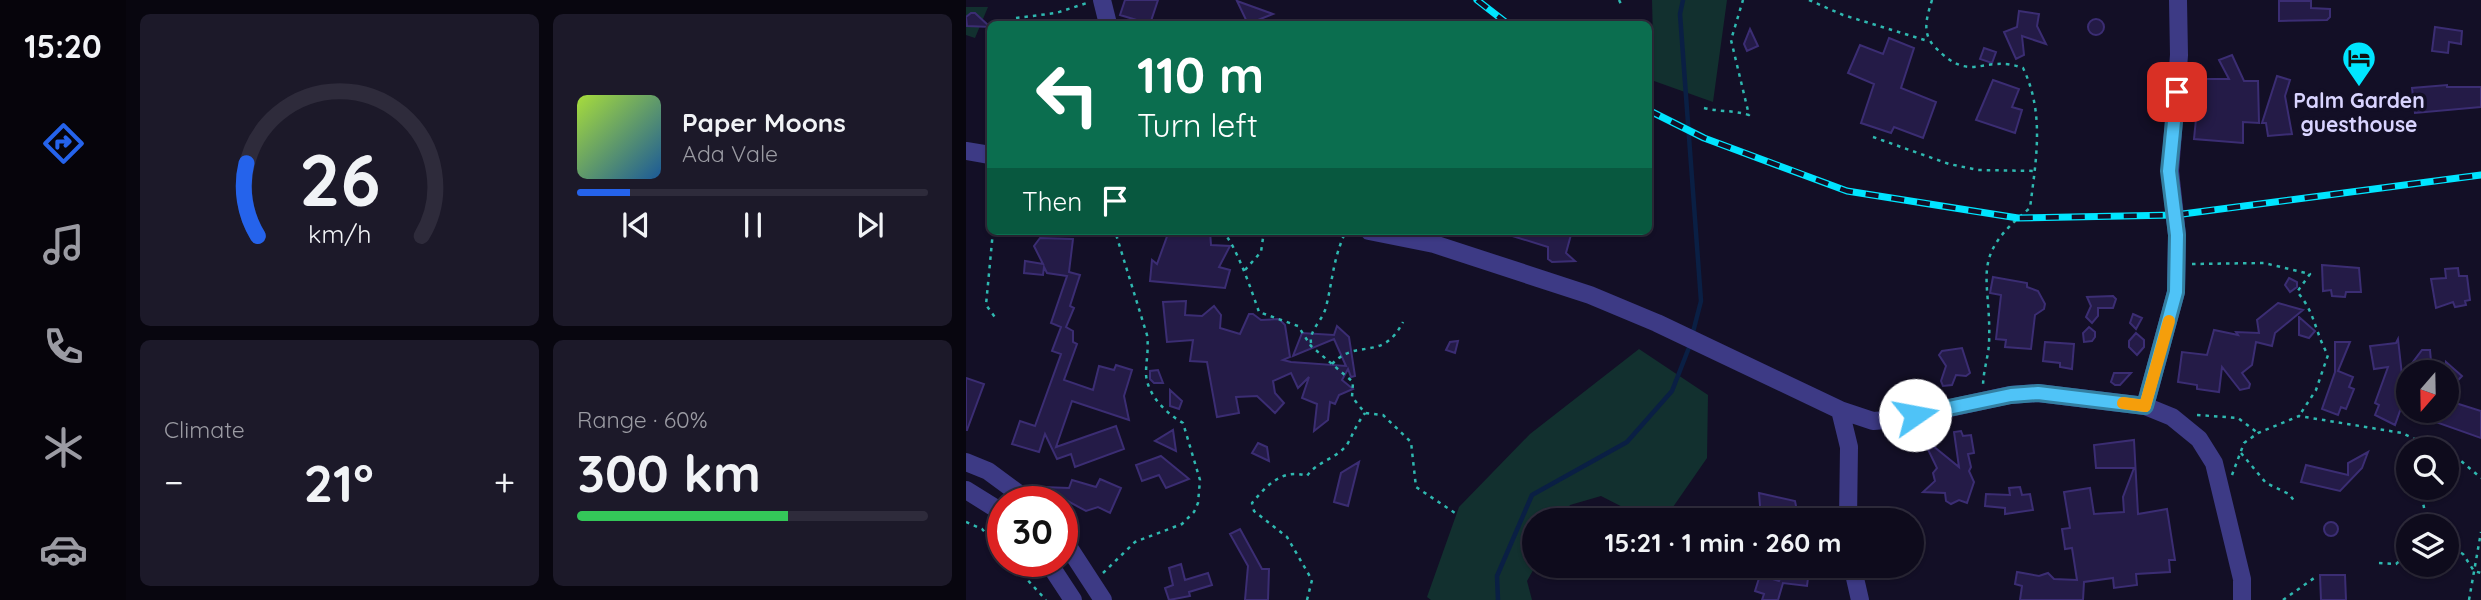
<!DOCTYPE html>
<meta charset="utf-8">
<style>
:root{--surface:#0e0b1c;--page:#1c1929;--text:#f1f3f6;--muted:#9b9ba3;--line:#2e2b3b;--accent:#2563eb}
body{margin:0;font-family:Quicksand,sans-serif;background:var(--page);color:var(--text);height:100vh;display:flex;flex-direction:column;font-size:26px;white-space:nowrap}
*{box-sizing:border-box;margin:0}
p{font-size:23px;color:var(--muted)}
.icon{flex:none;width:38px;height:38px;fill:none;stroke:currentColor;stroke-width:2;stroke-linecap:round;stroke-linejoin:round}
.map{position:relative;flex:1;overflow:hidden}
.sheet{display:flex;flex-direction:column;gap:14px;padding:14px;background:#08060f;width:840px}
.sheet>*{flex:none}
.guide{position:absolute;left:21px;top:21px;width:665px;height:214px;border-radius:10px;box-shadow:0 2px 5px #0004,0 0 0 2px var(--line);background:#0b6e4f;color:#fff;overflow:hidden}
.needle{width:46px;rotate:200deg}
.buttons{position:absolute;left:1430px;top:360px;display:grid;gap:14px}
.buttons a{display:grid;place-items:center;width:63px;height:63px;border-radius:50%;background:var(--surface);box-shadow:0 2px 5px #0004,0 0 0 2px var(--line);font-size:35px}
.speed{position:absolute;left:21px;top:486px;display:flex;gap:14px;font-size:35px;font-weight:700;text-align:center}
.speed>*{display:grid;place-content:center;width:91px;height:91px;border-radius:50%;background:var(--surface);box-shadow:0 2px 5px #0004,0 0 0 2px var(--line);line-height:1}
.speed .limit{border:10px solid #d22;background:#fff;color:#111}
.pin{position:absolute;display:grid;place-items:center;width:60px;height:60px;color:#fff;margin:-30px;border-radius:14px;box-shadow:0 4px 10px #0006}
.me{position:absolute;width:77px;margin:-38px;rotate:78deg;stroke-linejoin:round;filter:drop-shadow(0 0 5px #0008)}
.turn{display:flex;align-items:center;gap:24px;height:147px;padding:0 35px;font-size:32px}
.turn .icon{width:91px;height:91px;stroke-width:2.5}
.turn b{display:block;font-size:49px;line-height:60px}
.then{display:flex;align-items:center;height:66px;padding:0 35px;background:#0003;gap:14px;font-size:26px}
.big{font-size:52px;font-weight:700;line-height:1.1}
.sheet .tile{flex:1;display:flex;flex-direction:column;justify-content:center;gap:10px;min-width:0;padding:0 24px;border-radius:10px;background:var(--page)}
.sheet .dial{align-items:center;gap:0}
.dial svg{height:182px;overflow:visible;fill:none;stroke:var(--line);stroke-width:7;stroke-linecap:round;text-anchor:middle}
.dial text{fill:var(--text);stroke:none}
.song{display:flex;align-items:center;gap:21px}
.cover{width:84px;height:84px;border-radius:10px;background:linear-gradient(135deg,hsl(80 70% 55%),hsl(210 70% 35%))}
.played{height:7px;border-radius:4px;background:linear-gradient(90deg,var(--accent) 15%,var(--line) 15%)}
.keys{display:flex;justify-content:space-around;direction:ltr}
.heat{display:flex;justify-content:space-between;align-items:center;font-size:38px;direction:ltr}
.charge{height:10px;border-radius:5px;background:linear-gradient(90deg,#34c759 60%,var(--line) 0)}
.sheet .tiles{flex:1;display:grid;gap:14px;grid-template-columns:repeat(2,1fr)}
.trip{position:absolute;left:556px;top:508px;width:402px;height:70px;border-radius:35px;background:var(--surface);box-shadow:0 2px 5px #0004,0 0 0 2px var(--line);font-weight:700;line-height:70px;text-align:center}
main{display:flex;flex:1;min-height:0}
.menu{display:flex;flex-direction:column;width:126px;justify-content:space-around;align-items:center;background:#06040b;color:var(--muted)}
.menu .icon{width:49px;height:49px}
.menu .active{color:var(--accent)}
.menu b{font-size:32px;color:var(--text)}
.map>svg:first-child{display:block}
</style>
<main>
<nav class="menu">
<b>15:20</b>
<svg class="icon active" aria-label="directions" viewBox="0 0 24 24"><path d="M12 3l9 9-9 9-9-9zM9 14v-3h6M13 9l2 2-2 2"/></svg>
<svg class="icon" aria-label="music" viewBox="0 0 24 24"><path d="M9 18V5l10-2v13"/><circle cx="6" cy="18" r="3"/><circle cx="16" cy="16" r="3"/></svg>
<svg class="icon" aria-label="phone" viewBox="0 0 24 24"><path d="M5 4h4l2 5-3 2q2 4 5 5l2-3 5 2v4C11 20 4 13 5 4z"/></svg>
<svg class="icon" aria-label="climate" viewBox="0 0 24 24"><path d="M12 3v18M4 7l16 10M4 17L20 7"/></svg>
<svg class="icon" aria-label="car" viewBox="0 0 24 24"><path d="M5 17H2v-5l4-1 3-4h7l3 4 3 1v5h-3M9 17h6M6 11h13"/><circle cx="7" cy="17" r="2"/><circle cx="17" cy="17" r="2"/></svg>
</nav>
<section class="sheet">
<div class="tiles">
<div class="tile dial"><svg viewBox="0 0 100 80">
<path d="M14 69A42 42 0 1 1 86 69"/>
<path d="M14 69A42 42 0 0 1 9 37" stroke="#2563eb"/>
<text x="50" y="56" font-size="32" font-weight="700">26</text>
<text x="50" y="72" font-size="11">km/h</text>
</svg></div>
<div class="tile">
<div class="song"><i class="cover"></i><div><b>Paper Moons</b><p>Ada Vale</p></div></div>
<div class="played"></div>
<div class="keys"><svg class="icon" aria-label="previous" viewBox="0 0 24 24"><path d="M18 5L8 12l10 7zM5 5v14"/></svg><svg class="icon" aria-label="pause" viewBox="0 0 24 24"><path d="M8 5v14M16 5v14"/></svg><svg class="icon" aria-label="next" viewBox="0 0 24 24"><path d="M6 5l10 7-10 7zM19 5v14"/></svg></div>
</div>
<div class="tile"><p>Climate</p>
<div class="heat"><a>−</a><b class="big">21°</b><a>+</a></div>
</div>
<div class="tile"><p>Range · 60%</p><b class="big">300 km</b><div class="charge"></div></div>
</div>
</section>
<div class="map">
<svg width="1515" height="600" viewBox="0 0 1515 600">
<rect width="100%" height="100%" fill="#130f26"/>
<path fill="#12302f" d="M686 0H761L747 102 688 81Z
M0 7H22L9 38 0 35Z
M673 349 742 395 741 458 698 520H682L635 496 604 505 595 520H569L570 565 561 581 566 600H465L461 597 493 507 564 434Z"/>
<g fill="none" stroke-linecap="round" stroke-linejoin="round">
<path stroke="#0a1f44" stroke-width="4.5" d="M717 0 714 14 735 301 726 336
M532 600 531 576 566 495 661 442 706 391 724 345"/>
</g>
<path fill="#241b47" stroke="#3b2d73" stroke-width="2" d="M159 0H192L184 24 154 15Z
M271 1 307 14 282 24Z
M1313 1H1345V8L1364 9V17L1361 20 1313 21Z
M1053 11 1073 14 1071 26 1080 44 1056 36 1058 55 1050 59 1038 32 1051 27Z
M5 13H9L24 27 1 26 0 17Z
M1122 27a8 8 0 1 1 16 0a8 8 0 1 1-16 0Z
M1469 27 1496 31 1495 44 1483 42 1482 53 1466 51Z
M784 29 792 46 781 51 778 44Z
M923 38 948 48 935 88 970 102 957 138 928 127 925 133 895 123 908 84 882 73 894 45 917 54Z
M1018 48 1030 52 1026 63 1014 59Z
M1266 55 1278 81H1292L1293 123 1277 122V143L1228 139 1234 79H1263L1253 60Z
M1311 76 1324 80 1319 96 1326 134 1302 136 1300 123H1296Z
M1027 80 1053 89 1046 107 1056 110 1049 133 1010 120Z
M1481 85V87H1515V107L1449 113 1446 88Z
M203 231H244L245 245 264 246 253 267 264 270 259 288 184 281 186 260 191 264Z
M541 231H606L600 253 609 261 586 262 582 259V247L540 234Z
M74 238 107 239 103 272 114 275 104 306 108 308 100 327 107 331V342L111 344 98 380 127 390 133 366 148 370 150 365 166 370 158 396 163 420 106 401 90 447 150 426 158 449 109 467 105 454 91 459 79 434 73 452 46 444 54 421 69 426 95 354 86 351 95 327 85 323 101 276 81 273 78 267 77 275 58 273 59 261 77 264 68 246Z
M1356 265 1393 268 1395 292H1380L1379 297 1366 296 1365 290 1357 291Z
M1492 268 1493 276H1501L1504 300 1499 301 1500 305 1489 307 1487 302 1470 308 1465 279 1480 278 1479 269Z
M1027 277 1061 283V287L1072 291 1079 304 1078 309 1069 315 1065 349 1039 347 1040 340 1030 339 1035 295 1024 293Z
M1323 278 1331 282V287L1324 292 1319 285Z
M1147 296 1150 299 1147 308H1132V316L1126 323 1120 317 1125 306 1121 297Z
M220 301 219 315 236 316 248 306 255 315 254 328 274 334 283 314H287L295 320 313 319 319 325 324 357 317 360 325 362 380 366 368 339 327 356 336 333 368 335 371 326 383 337 389 376 385 377 382 369 376 380 387 389 373 395 369 404 364 402 362 420 348 431 351 404 336 398 343 377 332 388 325 373 307 381 309 393 318 403 309 413 291 396 270 397 273 413 251 417 241 362 224 361 227 340 201 342 197 302Z
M1312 303 1337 310 1309 333 1306 346 1290 342 1286 365 1276 373 1284 384 1283 388 1274 390 1256 367 1253 392 1231 389V385L1212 382 1216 352 1241 355 1248 330 1272 335 1270 332 1293 333 1291 320Z
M1167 314 1176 318 1170 329 1164 323Z
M1333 317 1349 331 1343 338 1333 335Z
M1123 327 1129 332V337L1126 341 1118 342 1117 333Z
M1170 333 1178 340V347L1171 355 1163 347V341Z
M1432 339 1436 375 1442 368V388L1429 425 1409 415 1413 405 1409 403 1422 367 1408 369 1404 346 1430 343Z
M492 341 489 353 480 350 484 342Z
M1079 342 1108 344 1106 369 1094 367V363L1077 361Z
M1369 342H1384L1372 371 1387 377 1383 387 1388 389 1380 409 1375 407 1372 415 1356 409 1369 372Z
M996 348 1004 373 1000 376 990 375 986 385 977 386 975 381 980 366 973 355 976 351Z
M1456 350H1464L1465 361 1447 362Z
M1480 362 1496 376 1480 393Z
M192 370 197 383H188L184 379V371Z
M1148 373H1165L1154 385H1149L1145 382Z
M0 378 18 384 1 430H0Z
M204 390 216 401 213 409 204 406Z
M1480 400 1515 411V438L1464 420 1467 411H1480Z
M207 430 210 451 189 441Z
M995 431 997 436 1005 435 1008 453 1002 454 1005 467 1003 471 1008 482 1001 503 993 500 985 504 980 501 979 493 957 492 969 481 967 473 971 468 956 437 993 467 988 432Z
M1168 440 1172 514 1201 509 1209 560H1203L1204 572 1170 574 1171 585 1148 588 1147 578 1118 582 1117 600H1054L1056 586 1049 584 1051 572 1073 576 1082 573 1088 579 1111 580 1106 548 1099 549 1096 529 1104 528 1098 492 1124 488 1128 514 1158 512 1157 497 1168 468H1130L1128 445Z
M292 443 301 447 303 461 286 453Z
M1402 452 1396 468 1374 491 1335 482 1340 465 1382 475V463Z
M195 456 223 479 200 488 193 475 176 481 170 465Z
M393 462 382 506 368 502 375 473Z
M134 479 155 488 144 513 132 507 120 511 76 487 103 488 106 480 130 487Z
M1054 487 1056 495 1064 494 1067 510 1039 514V508L1019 506 1020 494 1044 495 1043 488Z
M793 493 829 501 831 511 826 514 816 512 817 517 795 518Z
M1358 529a7 7 0 1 1 14 0a7 7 0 1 1-14 0Z
M274 529 296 569H303L302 600H279L282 566 264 534Z
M215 564 219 580 242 573 246 585 223 592 224 596 203 600 199 588 207 585 203 568Z
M820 565 843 570 841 586 817 583 812 600H796L798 594 789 591 794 575 813 581Z
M1354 575H1379L1380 600H1355Z"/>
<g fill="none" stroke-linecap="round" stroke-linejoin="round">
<path stroke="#2fb8b0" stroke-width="2.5" stroke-dasharray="3.5 5" stroke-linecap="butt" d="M653 0 655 4
M843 0 877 15 962 41
M966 0C961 17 955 33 969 47 1006 86 1017 53 1057 68 1079 113 1070 160 1064 208 1001 259 1026 275 1023 344 1022 358 1017 372 1017 387
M50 18 90 13 121 3
M738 108C754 112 767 110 783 115L765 40 777 0
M907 137 983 164 1012 170 1071 171
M27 231 20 305 31 320
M256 231C270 244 286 292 293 312L332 326 345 346 387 382 386 397 399 413 417 415 445 442 450 487 492 515
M1226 264 1298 263 1344 274 1331 292C1349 311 1349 333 1362 355L1350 390 1333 416
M279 270 295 252 298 231
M345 343C343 330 357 320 360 307 367 279 367 258 380 231
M366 364C392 337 416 363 437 322
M1231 415 1272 418 1292 433
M1275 453 1300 483 1323 494 1329 502
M1480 454 1495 461 1515 478
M1266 475 1278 443 1292 433 1333 416 1436 433 1472 450
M1454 488 1462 527
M0 522 16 529 37 552
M1480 545 1497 554 1508 571 1515 573
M45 562 80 600
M1413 563 1430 564 1442 554
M137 573 169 542 216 524 228 512 232 503 234 480 217 423C201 414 181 395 180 374 180 361 183 349 181 335L149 231
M341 600 346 580 321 537 288 511 286 503C301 485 317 468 341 476 351 461 373 458 382 443 388 432 390 425 399 413
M1317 600 1351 576
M1503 600 1515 532"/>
<path stroke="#3d3a85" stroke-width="18" d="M136 0 142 24
M0 151 24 155
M403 231 468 244 624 295 691 323 874 410 907 421 933 419 1044 395 1072 393 1179 406 1206 417 1233 439 1248 463 1276 579V600
M1179 406 1210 292 1211 235 1204 171 1213 55 1212 0
M874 410 883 447 882 520
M0 462 22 471 64 502
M0 490 37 513
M96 537 137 600
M82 562 107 600
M886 565 894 600"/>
<g stroke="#00e5ff" stroke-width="7">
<path id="rail" d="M511 0 542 24
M682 110 738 138 881 191 1052 218 1209 215 1515 175"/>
</g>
<use href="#rail" stroke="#130f26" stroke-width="4.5" stroke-dasharray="13" stroke-linecap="butt"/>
</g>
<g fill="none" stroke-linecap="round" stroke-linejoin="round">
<g stroke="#337fa1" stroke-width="18">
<path id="route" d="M949 415 1045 395 1072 393 1179 406 1210 292 1211 235 1203 171 1211 92"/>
</g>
<use href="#route" stroke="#4fc3f7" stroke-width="12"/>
<path stroke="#f59e0b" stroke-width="12" d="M1157 403 1179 406 1203 321"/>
</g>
<defs>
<g id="hotel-pin" transform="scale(1.75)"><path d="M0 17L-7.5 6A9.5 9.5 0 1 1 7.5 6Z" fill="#00e5ff" stroke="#130f26"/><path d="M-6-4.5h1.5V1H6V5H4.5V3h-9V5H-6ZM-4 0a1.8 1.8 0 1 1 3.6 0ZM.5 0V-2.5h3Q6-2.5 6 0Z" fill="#111"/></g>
</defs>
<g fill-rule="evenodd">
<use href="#hotel-pin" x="1393" y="58"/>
</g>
<g text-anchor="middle" stroke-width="7" stroke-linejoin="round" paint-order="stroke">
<g font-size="21" font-weight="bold" fill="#d9d4ff" stroke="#130f26">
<text x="1393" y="108">Palm Garden<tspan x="1393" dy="24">guesthouse</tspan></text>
</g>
</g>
</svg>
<div class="buttons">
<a><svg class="needle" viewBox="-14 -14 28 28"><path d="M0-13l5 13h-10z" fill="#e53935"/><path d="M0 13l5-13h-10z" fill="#9b9ba3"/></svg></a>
<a><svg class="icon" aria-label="search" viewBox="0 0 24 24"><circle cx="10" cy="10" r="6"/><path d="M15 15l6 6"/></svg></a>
<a><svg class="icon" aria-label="layers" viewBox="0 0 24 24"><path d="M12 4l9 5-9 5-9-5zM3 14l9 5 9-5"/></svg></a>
</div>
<div class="speed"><div class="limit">30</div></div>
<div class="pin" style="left:1211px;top:92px;background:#d93025"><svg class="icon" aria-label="arrive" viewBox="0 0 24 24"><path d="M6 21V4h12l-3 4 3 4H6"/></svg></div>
<svg class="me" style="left:949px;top:415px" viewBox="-20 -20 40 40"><circle r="19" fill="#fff"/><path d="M0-13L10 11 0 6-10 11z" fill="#4fc3f7"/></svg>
<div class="trip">15:21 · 1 min · 260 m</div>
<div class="guide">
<div class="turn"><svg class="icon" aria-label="left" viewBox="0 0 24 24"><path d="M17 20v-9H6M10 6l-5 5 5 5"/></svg><div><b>110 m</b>Turn left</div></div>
<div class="then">Then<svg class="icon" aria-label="arrive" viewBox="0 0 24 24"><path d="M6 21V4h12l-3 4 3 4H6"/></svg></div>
</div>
</div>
</main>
